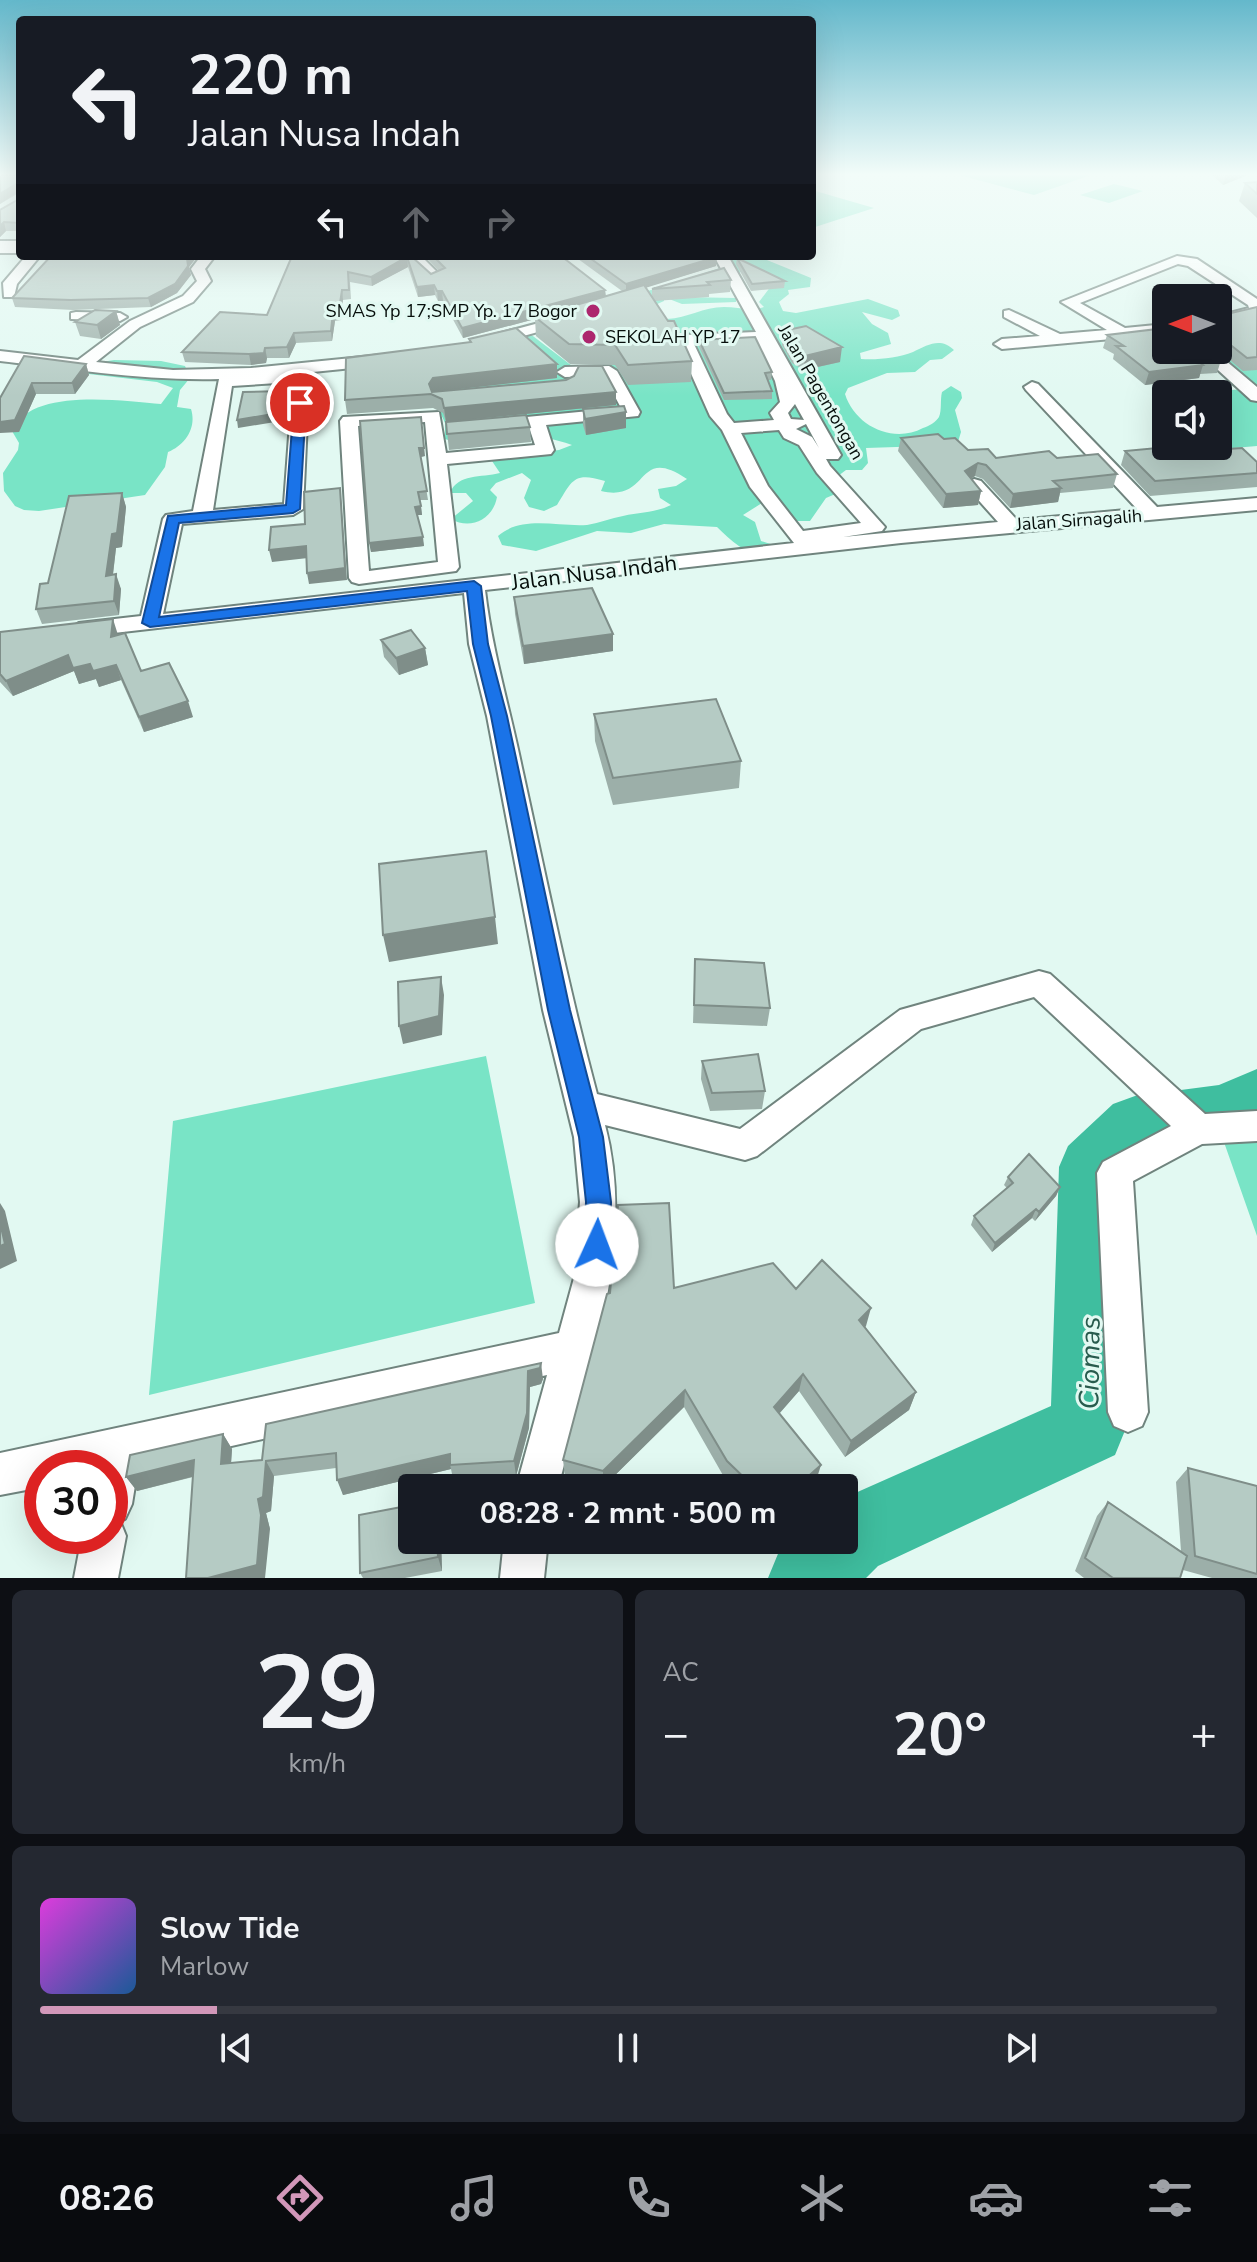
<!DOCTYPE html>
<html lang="id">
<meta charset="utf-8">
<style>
:root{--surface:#171b24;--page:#242831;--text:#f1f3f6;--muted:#9ea1a6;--line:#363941;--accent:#d297b9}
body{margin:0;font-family:"Nunito Sans",sans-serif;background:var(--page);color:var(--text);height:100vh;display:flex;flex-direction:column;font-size:30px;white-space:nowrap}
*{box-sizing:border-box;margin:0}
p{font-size:26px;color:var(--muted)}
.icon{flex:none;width:44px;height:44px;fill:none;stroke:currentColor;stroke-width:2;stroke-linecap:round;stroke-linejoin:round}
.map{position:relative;height:1578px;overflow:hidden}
.sheet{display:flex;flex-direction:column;gap:12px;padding:12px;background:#0d0f14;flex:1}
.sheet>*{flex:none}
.top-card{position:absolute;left:16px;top:16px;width:800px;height:244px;border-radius:8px;box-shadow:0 8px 32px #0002;background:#171b24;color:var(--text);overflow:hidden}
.needle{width:52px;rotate:270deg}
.controls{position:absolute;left:1152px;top:284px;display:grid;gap:16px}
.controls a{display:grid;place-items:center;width:80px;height:80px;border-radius:8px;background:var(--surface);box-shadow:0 8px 32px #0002;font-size:40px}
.speed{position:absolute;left:24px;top:1450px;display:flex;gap:16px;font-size:40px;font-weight:700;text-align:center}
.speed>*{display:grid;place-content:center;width:104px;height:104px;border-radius:50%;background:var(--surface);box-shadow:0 8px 32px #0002;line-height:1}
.speed .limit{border:12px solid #d22;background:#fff;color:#111}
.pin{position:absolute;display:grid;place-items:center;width:68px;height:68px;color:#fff;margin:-34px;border:4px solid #fff;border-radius:50%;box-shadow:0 2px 8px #0007}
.me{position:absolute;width:88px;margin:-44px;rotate:2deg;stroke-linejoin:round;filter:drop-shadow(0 0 6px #0008)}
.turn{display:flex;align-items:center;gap:28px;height:168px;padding:0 40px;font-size:36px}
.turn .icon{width:104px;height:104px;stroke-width:2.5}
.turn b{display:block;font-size:56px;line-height:68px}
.lanes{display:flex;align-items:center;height:76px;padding:0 40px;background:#0003;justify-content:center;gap:40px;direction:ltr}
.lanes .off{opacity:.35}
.big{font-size:60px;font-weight:700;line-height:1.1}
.sheet .tile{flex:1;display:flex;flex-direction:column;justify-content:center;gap:12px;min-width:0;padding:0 28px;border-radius:12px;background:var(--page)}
.sheet .dial{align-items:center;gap:0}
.dial b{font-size:104px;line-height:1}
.song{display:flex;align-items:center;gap:24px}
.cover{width:96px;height:96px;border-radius:12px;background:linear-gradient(135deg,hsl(300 70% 55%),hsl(210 70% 35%))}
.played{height:8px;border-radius:4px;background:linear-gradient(90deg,var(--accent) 15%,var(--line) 15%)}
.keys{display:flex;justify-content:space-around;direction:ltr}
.heat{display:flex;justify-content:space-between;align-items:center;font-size:44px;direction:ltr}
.sheet .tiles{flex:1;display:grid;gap:12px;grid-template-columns:1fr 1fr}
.tile:last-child{grid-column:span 2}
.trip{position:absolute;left:398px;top:1474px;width:460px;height:80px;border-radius:8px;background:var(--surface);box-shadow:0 8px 32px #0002;font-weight:700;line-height:80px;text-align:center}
.menu{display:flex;height:128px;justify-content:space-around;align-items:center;background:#090b0e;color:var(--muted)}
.menu .icon{width:56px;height:56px}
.menu .on{color:var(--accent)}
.menu b{font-size:36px;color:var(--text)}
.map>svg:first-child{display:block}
</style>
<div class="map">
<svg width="1257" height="1578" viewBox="0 0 1257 1578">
<rect width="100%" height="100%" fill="#e2f9f2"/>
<path fill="#79e4c6" d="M959 175H1091L1034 195Z
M1114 184 1143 191 1109 203 1080 195Z
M812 190 874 208 812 228Z
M725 256H757L811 278 810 287 788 290 789 294 779 302 783 311 796 313 868 299 898 310 900 316 892 320 862 312 872 324 888 333 891 344 860 353 861 359C878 360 898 358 913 352 928 345 940 337 954 350L942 359 930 360 915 372 887 373 848 388 845 394C855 426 893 444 923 428 929 426 936 422 939 417 942 410 940 400 942 392L951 386 961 392 962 398 955 410 961 432 957 445 866 448 868 463 862 470H846L838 476 840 492 826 498 810 521H793L778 502 762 503 743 515 755 522 761 541 795 552C764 569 738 548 717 527L664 524 631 533 597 531 536 551 502 545 498 536C522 515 557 527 587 525 600 523 611 518 623 516 640 512 655 513 671 505L660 498 658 489 676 486 687 479C635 444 651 503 601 491L605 481C573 471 572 481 557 505L544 511 529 507 524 498 531 480 522 473 496 483 490 490 497 497C493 520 470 530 451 519L473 501 466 493H450C458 473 481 478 500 473L490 458 559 450 572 445C553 439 534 434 515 435 492 437 467 448 445 439V423L439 410V381L488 345 529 333 576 369 659 357 667 319C688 318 703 307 724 307 738 307 751 312 764 307L759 302 771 286 744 270 739 273 743 282 683 297 736 298V302L682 304 664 297V301L655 305 629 297 720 268Z
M1257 344V446L1210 450 1207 446H1218V394H1175L1245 389 1197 350Z
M114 360 161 361 185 366 190 378 180 390 177 407 191 409C197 428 185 445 168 452L165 467 145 495 39 511 24 510 15 506 4 491 3 473 18 450 19 443 12 431C30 387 122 401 161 404L173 388 157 382 80 373 96 363Z
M486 1056 535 1303 149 1395 173 1121Z
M1257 1124V1236L1219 1128Z"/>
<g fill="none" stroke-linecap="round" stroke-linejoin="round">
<path fill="#3fbe9f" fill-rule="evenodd" d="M1257 1069V1127L1229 1138 1152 1148 1123 1178 1126 1428 1115 1455 878 1566 866 1578H768L780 1549 789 1540H844V1498L1051 1406 1059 1167 1068 1146 1113 1104 1135 1096 1219 1085Z"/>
<g stroke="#70847e" stroke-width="4">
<path id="street" d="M26 256H40L17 284 14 297H4L3 283Z
M201 256H215L205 269 211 281 193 302 140 327 96 362 173 370 251 368 382 355 390 360 382 365 303 373 309 377 303 509 293 515 182 524 163 614 794 543 750 487 722 430 710 416 676 340 684 335 756 332 714 256H728L841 455 838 459H826L830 466 885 527 882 531 843 537 998 522 965 485 974 479 981 481 1017 520 1137 509 1026 390 1024 387 1032 382 1038 384 1157 507 1257 498V510L901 543 485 590C492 651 510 709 522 768 546 877 568 986 597 1094L740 1129 900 1010 1039 971 1050 974 1205 1114 1257 1111V1141L1202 1144 1133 1181 1148 1412 1142 1426 1128 1432 1114 1426 1108 1412 1097 1173 1103 1162 1171 1126 1034 997 921 1029 757 1156 745 1160 605 1125C637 1247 588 1371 558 1488H516L547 1375 138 1467 132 1504 125 1519 120 1521 126 1536 118 1578H74L82 1536H110V1468H42V1487L0 1495V1453L559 1333 574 1278 580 1202 574 1137 543 1010 487 716 469 644 464 593 79 637 68 630 79 623 141 616 163 519 166 515 193 511 219 379C145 381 73 369 0 361V351L78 360 130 321 183 296 197 281 191 269ZM756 341 775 381 780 402 770 413 774 420 734 423 727 414 694 344ZM293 382 284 504 213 510 232 386ZM795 404 804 420 791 419 788 413ZM806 424 819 448 812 437 796 429ZM779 430 784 438 799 445 817 473 861 523 803 531 768 486 741 433Z
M406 256H421L443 278 431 281Z
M1177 256 1197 259 1257 299V315L1218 325V316L1249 308 1248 305 1188 266 1178 264 1080 303 1125 328 1166 324V334L1002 349 994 344 1002 339 1040 336 1004 317V311L1009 310 1060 334 1107 330 1061 302Z
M76 312 120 313 127 317 120 321 71 319V313Z
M569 315 574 316V322L487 346 479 341 482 338Z
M1196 350H1213L1257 387V401L1251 400Z
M609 366 617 371 640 412 638 416 546 425 554 450 551 454 447 464 459 567 456 571 359 584 352 582 349 578 340 421 343 417 439 412 446 453 535 445 529 427 495 430 486 425 495 420 621 408 604 376 565 377 557 372 565 367ZM425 422 438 562 369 571 358 426Z
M504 1540H548L544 1578H500Z"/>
</g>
<g stroke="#70847e" stroke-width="4">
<path id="primary" d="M0 241H20V253H0Z"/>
</g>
<use href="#street" fill="#fff" fill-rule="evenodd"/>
<use href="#primary" fill="#fff" fill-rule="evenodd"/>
</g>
<path fill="#9cafa9" d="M0 175H20V231H6L0 237V210L19 199V193L0 204Z
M1212 175H1248L1223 185Z
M1257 182V218L1239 201 1245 183Z
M411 256 431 274 439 271 425 256H561L605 290 606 296 622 291 574 256H716V266L646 287 652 296V289L724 268 731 280 730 292 709 294V297L655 301 692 361 691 382 628 385 615 365 570 364 536 336 535 319 463 338 443 301H438L435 295 418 297 408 267 372 286 350 282 351 299 343 300 341 320 335 321 332 341 296 343 289 358H267L266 363 251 365 185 362 182 352 267 315 342 258Z
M196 258 189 267 191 275 177 293 151 307 73 310 15 307 12 298Z
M737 258 785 281 784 288 751 291 736 264Z
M1257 307V370L1243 371 1218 350V310L1223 315Z
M116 311 120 325 101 339 80 336 75 322Z
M783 331 840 362 804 370 792 363 782 345Z
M1107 335 1221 360 1217 373 1200 374 1199 378 1145 385 1113 359 1114 354 1103 348Z
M469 339 557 378 451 390 616 405 446 422 443 413 433 408 347 414 345 400 470 342Z
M699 340 772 372 771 380H768L772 391V399L724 400 699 347Z
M24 356 86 364 89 375 75 394H36L19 432Z
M583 409 626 412V428L586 435 583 425Z
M360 421 425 456 421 457 428 500H420L422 515H417L424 546 371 552Z
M446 422 530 427 531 442 449 450Z
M901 438 944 439 968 450 996 458H1057L1117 474 1113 488 1060 493 1058 502 1010 508 983 479 975 476 971 479 981 491 978 505 943 508 898 451Z
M1125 451 1185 452 1257 462V487L1150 496 1121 465Z
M122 493 126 507 122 547 116 548 113 575 121 589 119 615 42 624 36 609 48 583Z
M514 597 613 651 524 664 515 614Z
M0 632 118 635 141 671 193 717 144 732 121 680 99 687 96 679 79 684 74 671 13 696 0 682Z
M381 640 425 648 428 665 399 675 384 657Z
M594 714 741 761 739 788 613 805 595 741Z
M695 959 770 1008 767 1026 693 1023Z
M702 1061 765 1091 762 1109 710 1111 701 1079Z
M1008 1177 1060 1187 1056 1196 1035 1221 1032 1218 992 1252 971 1225 974 1216 1007 1188 1004 1185Z
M674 1288 796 1289 866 1326 865 1327 916 1392 909 1410 845 1457 799 1391 779 1414 816 1481 808 1488H736L724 1477 684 1407 603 1487 565 1476 563 1460Z
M543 1379 541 1384 530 1387 529 1428 516 1476 453 1479 451 1469 343 1495 336 1468 274 1476 271 1511 266 1513 270 1529 193 1477 137 1491 126 1477 223 1434 232 1449 231 1463 262 1460Z
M1188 1468 1257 1486V1578H1212L1183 1570 1180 1578H1084L1075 1571 1097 1516 1108 1502 1181 1551 1176 1482Z
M412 1540H441L442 1571 405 1578H363L360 1573Z"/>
<path fill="#7f8e89" d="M1226 175H1248L1223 185Z
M16 184 18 192 0 204V194Z
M4 222 6 231 0 237V226Z
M188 256H195L196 258 189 267 191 275 177 293 151 307 148 298Z
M407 257 408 267 372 286 371 277Z
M717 257 716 266 626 294V284Z
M434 285 435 295 418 297 417 287Z
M342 290 343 300 341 320 339 310Z
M605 290 606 300 535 317V319L463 338 462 328Z
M437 291H442L443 301H438Z
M116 311 120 325 101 339 97 325Z
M333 311 335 321 332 341 331 331Z
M294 333 296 343 289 358 287 347Z
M842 347 840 362 804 370 805 356Z
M265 348 267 358 266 363 251 365 249 354Z
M86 364 89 375 75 394 72 383Z
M557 364V378L434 392 432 395 429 384 433 378Z
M1203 365 1199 378 1145 385 1149 372Z
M32 383 36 394 19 432 0 433V422Z
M282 391 283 398 281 421 238 428 237 420Z
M616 392V405L446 422 444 408Z
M626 412V428L586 435 585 419Z
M421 417 425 456 420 457 419 448Z
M978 463 975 476 962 485 965 471Z
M340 488 341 499 347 580 309 584 307 573Z
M1061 488 1058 502 1010 508 1013 494Z
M981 491 978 505 943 508 946 494Z
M122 493 126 507 122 547 116 548 111 590 106 576 112 534Z
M421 506 422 515H416L415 507Z
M423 537 424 546 371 552 369 543Z
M306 546 308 558 272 562 269 550Z
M116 574 121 589 119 615 114 601Z
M113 619 118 635 116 653 111 637Z
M613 634V651L524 664 523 646Z
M425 648 428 665 399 675 396 658Z
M68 655 90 664 116 665 121 680 99 687 96 679 79 684 74 671 13 696 6 681Z
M188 701 193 717 144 732 139 717Z
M495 917 498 944 389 962 383 935Z
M441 977 444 995 442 1035 403 1044 399 1026Z
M1060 1187 1056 1196 1035 1221 1039 1212Z
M0 1203 5 1211 17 1261 0 1269Z
M1036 1209 1032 1218 992 1252 995 1243Z
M871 1308 866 1326 854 1338 859 1320Z
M541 1363 543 1379 541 1384 530 1387 529 1428 516 1476 514 1461 528 1371Z
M803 1374 799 1391 770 1424 774 1407Z
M685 1390 684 1407 603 1487V1471Z
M916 1392 909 1410 845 1457 851 1441Z
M223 1434 232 1449 230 1479 221 1464Z
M450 1454V1465L451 1469 343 1495 337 1480Z
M194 1460 203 1474 137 1491 126 1477Z
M266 1461 274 1476 271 1511 266 1513 270 1529 265 1578H208L258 1499Z
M821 1465 816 1481 808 1488H795Z
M437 1540H441L442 1571 438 1557Z"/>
<path fill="#b5cbc4" stroke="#7f8e89" stroke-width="2" d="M0 175H20V223L4 222 0 226V210L19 199 20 185 16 184 0 194Z
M1257 182V194L1245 183Z
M51 256H188L187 258 188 266 175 284 148 298 71 300 12 298Z
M292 256H330L342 258 353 256H411L431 274 445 268 433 256H561L605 290 462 328 442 291H437L434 285 417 287 407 257 371 277 348 272 349 290H342L339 310 333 311 331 331 294 333 287 347 265 348 264 353 249 354 182 352 220 312 267 315Z
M587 256H716L717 257 626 284Z
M737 258 785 281 752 284Z
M724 268 731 280 707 282 710 285 652 289Z
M644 285 668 321H674L692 361 628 365 615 345 569 344 535 317Z
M1257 307V357L1247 358 1218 335V322H1223L1218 318V310L1223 315Z
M95 310 116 311 97 325 75 322Z
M806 326 842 347 805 356 793 348 783 331Z
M516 328 557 364 433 378 429 384 432 392 566 380 574 376 579 366H602L616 392 444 408 442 399 431 394 345 400 346 358 471 342 469 339Z
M1166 328V350H1210L1221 360 1198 361 1203 365 1149 372 1116 346H1124L1107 335Z
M755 337 772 372 765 373 772 391 724 393 699 340Z
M24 356 86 364 72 383H32L15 420 0 422V398Z
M282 391 279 413 237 420 243 392Z
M624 406 626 412 585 419 583 409Z
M526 415 530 427 447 434 446 422Z
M421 417 424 448H419L427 491 418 492 421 506 415 507 423 537 369 543 360 421Z
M938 434 944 439 955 438 968 450 988 449 996 458 1049 451 1057 458 1098 454 1117 474 1053 481 1061 488 1013 494 986 465 978 463 965 471 981 491 946 494 901 438Z
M1179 446 1185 452 1242 448 1257 462V473L1155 481 1125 451Z
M340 488 345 568 307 573 306 546 269 550 271 527 305 524 304 492Z
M122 493 117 533 112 534 106 576 116 574 114 601 36 609 40 584 48 583 69 496Z
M592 588 613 634 523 646 514 597Z
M113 619 111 637 125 633 141 671 169 663 188 701 139 717 116 665 93 671 90 664 73 668 68 655 6 681 0 674V632Z
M411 630 425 648 396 658 381 640Z
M716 699 741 761 613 778 594 714Z
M486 851 495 917 383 935 379 864Z
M695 959 764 963 770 1008 694 1005Z
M441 977 439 1016 399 1026 398 982Z
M758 1054 765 1091 712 1093 702 1061Z
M1029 1154 1060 1187 1039 1212 1036 1209 995 1243 974 1216 1013 1183 1008 1177Z
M669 1203 674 1288 773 1263 796 1289 822 1260 871 1308 859 1320 916 1392 851 1441 803 1374 774 1407 821 1465 795 1488H755L727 1461 685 1390 603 1471 563 1460 607 1294 610 1293 618 1205Z
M0 1223 5 1244 0 1246Z
M541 1363 540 1368 528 1371 527 1413 514 1461 450 1465V1454L337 1480 336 1453 266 1461 263 1497 258 1499 261 1515 257 1565 208 1578H186L194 1460 126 1477 130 1455 223 1434 221 1464 262 1460 266 1424Z
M1188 1468 1257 1486V1574L1195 1556Z
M1108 1502 1187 1556 1180 1578H1113L1085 1558Z
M412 1505V1540H437L438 1557 360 1573 359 1515Z"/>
<linearGradient id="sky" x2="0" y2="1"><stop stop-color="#64b8cb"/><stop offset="0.44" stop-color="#f2fcf9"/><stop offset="1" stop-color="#f2fcf9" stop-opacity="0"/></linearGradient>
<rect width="1257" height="396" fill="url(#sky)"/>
<path fill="#1a73e8" stroke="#114b97" stroke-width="2" d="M300 400 306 403 300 509 293 513 179 523 159 617 474 581 481 586 488 644 507 716 570 1010 603 1137 611 1202 610 1245 606 1253 597 1257 587 1253 584 1245 586 1202 579 1137 548 1010 491 716 473 644 467 591 150 627 142 623 168 516 286 505 294 403Z"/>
<g fill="#ad276e" stroke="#e2f9f2" stroke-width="3">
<circle cx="593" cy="311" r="8"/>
<circle cx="589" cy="337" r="8"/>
</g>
<g text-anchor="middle" stroke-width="6" stroke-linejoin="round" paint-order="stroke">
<g font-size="18" fill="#060e0b" stroke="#e2f9f2" text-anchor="end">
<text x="577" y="317">SMAS Yp 17;SMP Yp. 17 Bogor</text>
<text x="605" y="343" text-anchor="start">SEKOLAH YP 17</text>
</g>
<g font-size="18" fill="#060e0b" stroke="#e2f9f2">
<text transform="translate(821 392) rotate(60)" y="6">Jalan Pagentongan</text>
<text transform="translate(1079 520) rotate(-4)" y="6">Jalan Sirnagalih</text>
</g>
<g font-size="22" fill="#060e0b" stroke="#e2f9f2">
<text transform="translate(594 572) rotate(-7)" y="8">Jalan Nusa Indah</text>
</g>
<g font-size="28" font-style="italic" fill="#285b4d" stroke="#e2f9f2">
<text transform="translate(1089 1363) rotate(-89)" y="10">Ciomas</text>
</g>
</g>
</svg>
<div class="controls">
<a><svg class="needle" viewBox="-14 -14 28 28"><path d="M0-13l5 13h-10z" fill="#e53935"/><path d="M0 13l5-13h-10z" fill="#9ea1a6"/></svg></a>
<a><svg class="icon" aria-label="sound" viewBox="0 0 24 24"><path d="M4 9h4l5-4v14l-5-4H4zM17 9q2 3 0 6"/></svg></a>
</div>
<div class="speed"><div class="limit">30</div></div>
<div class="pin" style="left:300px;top:403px;background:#d93025"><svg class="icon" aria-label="arrive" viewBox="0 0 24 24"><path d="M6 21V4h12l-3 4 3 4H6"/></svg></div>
<svg class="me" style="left:597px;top:1245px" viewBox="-20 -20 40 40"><circle r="19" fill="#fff"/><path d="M0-13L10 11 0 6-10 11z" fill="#1a73e8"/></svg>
<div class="trip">08:28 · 2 mnt · 500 m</div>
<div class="top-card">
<div class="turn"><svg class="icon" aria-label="left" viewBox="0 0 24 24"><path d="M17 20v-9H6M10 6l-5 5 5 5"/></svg><div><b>220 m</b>Jalan Nusa Indah</div></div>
<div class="lanes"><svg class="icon" aria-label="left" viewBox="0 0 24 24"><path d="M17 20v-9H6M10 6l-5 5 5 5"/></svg><svg class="icon off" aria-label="ahead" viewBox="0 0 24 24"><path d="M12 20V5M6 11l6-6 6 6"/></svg><svg class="icon off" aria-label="right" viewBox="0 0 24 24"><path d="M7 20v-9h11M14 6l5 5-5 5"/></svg></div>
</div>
</div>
<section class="sheet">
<div class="tiles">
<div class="tile dial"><b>29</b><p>km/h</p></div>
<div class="tile"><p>AC</p>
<div class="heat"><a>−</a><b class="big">20°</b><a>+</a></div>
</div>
<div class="tile">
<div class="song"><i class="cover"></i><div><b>Slow Tide</b><p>Marlow</p></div></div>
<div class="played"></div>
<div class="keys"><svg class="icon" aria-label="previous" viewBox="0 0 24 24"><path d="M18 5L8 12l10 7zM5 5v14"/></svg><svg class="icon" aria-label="pause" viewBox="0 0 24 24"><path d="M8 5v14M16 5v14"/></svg><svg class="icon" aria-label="next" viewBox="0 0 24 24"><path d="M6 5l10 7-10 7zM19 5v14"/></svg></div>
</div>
</div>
</section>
<nav class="menu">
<b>08:26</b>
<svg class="icon on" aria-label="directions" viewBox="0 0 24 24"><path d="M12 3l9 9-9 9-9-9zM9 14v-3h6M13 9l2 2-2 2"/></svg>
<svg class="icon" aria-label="music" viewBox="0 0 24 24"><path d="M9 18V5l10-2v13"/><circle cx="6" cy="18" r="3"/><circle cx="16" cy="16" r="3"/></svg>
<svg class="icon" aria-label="phone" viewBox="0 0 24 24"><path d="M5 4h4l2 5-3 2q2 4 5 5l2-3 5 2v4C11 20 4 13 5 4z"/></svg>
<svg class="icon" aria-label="climate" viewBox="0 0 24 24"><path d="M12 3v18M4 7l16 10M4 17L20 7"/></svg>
<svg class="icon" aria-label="car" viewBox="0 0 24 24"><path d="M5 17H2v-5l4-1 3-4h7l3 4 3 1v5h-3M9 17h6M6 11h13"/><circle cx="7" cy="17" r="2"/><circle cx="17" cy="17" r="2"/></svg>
<svg class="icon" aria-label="filters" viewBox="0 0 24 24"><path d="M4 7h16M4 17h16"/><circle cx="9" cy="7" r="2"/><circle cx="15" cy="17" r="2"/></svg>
</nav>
